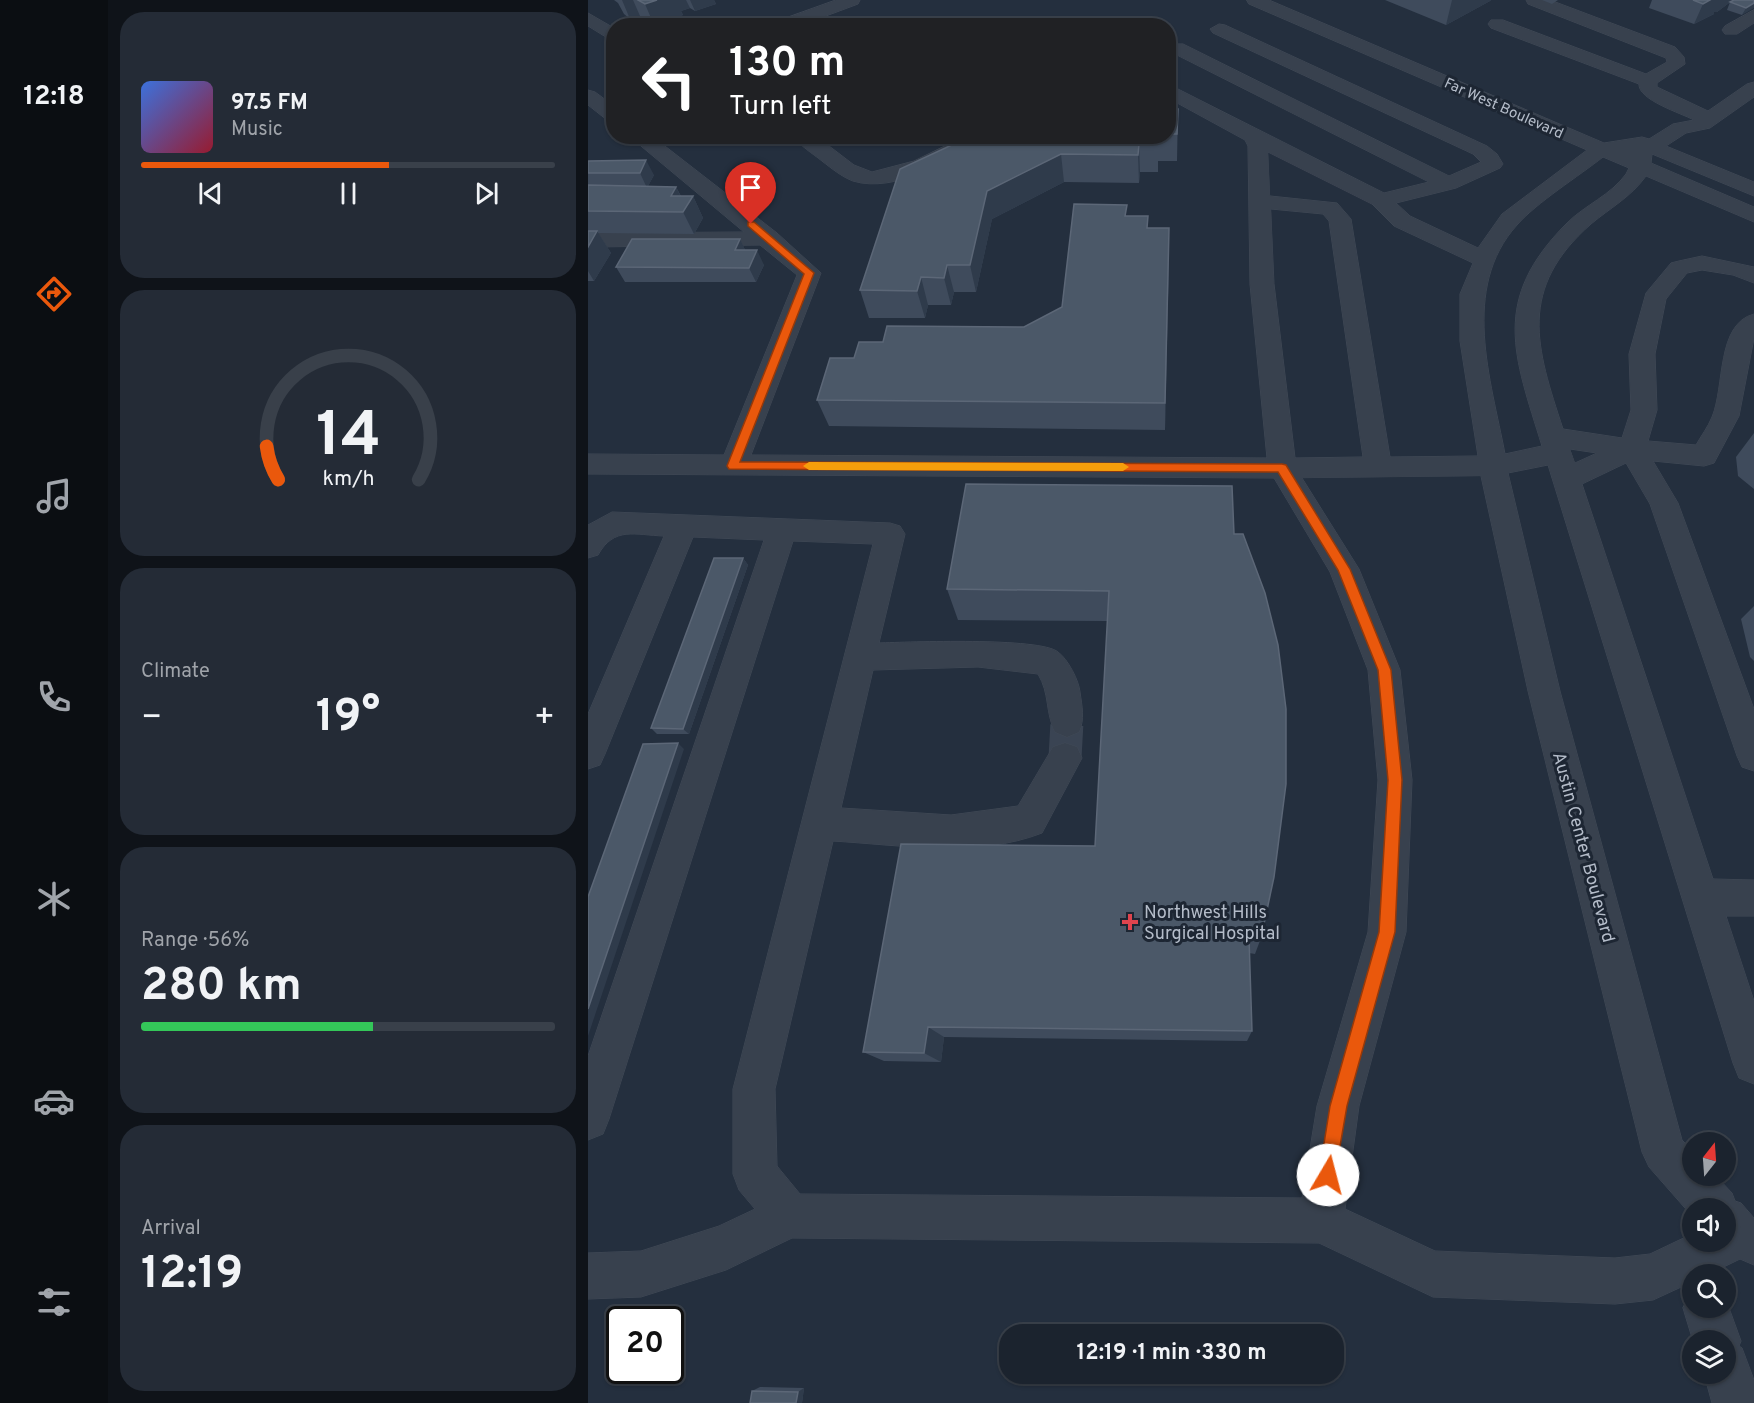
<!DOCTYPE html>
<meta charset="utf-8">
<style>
:root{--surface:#1b232e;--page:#242b36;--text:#f1f3f6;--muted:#a0a4aa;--line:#39404a;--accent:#ea580c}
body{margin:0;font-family:Overpass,sans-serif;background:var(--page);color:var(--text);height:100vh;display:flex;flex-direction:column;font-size:22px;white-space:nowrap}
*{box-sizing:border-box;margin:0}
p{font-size:20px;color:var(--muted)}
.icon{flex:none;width:33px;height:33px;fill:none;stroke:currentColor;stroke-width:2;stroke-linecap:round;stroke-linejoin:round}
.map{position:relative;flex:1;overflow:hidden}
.sheet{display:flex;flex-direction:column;gap:12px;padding:12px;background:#0f1319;width:480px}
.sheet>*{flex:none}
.hud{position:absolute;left:18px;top:18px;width:570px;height:126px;border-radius:24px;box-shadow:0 2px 4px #0004,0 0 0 2px var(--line);background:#202124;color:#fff;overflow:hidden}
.needle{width:39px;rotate:17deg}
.fabs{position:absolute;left:1094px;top:1132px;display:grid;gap:12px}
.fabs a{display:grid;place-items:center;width:54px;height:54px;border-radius:50%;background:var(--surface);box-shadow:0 2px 4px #0004,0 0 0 2px var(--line);font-size:30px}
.speed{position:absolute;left:18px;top:1306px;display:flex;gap:12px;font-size:30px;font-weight:700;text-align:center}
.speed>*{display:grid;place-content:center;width:78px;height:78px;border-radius:50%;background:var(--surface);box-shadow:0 2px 4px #0004,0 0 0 2px var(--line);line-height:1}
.speed .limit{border:3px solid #111;border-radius:9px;background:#fff;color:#111}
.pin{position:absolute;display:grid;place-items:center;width:51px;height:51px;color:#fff;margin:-62px -26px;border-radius:50% 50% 50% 0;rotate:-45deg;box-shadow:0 0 6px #0007}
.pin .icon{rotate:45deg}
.me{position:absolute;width:66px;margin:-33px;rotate:8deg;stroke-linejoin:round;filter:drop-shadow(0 0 4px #0008)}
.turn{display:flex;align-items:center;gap:21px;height:126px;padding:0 24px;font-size:27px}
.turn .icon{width:78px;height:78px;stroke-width:2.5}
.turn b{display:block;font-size:42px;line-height:51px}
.big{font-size:45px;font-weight:700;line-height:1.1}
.sheet .card{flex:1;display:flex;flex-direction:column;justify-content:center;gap:9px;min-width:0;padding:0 21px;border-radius:24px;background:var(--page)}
.sheet .dial{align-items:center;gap:0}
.dial svg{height:156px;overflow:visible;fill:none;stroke:var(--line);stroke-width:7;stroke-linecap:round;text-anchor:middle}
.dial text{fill:var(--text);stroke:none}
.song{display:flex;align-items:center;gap:18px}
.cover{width:72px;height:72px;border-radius:9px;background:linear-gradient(135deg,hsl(220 70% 55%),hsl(350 70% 35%))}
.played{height:6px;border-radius:3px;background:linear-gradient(90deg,var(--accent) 60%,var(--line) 60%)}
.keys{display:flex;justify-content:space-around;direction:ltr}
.heat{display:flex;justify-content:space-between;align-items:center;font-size:33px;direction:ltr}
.charge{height:9px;border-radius:4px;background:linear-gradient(90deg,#34c759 56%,var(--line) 0)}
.trip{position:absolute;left:411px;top:1324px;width:345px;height:60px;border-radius:24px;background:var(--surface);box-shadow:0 2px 4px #0004,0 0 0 2px var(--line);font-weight:700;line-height:60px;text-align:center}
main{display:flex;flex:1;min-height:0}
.tabs{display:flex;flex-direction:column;width:108px;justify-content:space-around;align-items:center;background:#0b0e12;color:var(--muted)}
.tabs .icon{width:42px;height:42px}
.tabs .selected{color:var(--accent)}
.tabs b{font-size:27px;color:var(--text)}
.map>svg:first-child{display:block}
</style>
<main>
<nav class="tabs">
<b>12:18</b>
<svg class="icon selected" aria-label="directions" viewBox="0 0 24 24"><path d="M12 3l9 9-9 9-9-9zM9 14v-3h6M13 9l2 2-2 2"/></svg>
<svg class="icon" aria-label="music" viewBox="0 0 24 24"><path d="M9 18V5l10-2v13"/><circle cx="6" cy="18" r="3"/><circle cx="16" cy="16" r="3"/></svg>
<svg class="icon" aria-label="phone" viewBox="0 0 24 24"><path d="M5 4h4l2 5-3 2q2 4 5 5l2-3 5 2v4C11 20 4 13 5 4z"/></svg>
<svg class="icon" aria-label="climate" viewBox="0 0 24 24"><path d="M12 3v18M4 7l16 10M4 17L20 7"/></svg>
<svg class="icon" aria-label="car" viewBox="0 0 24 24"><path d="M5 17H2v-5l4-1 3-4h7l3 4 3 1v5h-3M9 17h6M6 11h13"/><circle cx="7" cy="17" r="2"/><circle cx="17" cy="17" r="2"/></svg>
<svg class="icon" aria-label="filters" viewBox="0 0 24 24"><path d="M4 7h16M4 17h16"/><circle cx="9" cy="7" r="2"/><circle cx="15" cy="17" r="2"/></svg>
</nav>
<section class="sheet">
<div class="card">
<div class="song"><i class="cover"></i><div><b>97.5 FM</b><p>Music</p></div></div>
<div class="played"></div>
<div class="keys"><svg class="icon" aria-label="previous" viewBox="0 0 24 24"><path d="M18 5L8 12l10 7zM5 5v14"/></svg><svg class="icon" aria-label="pause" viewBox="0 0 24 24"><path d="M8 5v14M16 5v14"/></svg><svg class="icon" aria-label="next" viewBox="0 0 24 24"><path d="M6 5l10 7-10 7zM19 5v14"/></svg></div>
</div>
<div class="card dial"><svg viewBox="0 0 100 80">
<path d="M14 69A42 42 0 1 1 86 69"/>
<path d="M14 69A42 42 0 0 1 8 52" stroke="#ea580c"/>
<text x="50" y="56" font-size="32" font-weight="700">14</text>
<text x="50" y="72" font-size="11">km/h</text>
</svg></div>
<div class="card"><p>Climate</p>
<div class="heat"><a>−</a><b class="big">19°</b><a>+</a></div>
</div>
<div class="card"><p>Range · 56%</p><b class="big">280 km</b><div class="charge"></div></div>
<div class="card"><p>Arrival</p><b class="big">12:19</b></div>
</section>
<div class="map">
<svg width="1166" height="1403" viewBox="0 0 1166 1403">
<rect width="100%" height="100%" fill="#242f3e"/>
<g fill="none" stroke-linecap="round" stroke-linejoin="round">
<path stroke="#3a4453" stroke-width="33" stroke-dasharray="33 16" stroke-linecap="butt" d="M477 758 479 722"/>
<g stroke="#414a57" stroke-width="1">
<path id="minor" d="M248 0H272L270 4 211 26H185L187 22Z
M659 0H681L1016 143 1054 137 1061 139 1085 124 1106 120C1093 113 1050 100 1051 84L903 28 900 24 903 20H915L1058 74 1079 62 1078 58 940 4 938 0H962L1087 47 1096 57 1097 64 1069 83V87L1120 111 1159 84 1166 82V97L1122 128 1098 133 1078 146 1166 182V196L1064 154 1063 163 1166 207V222L1058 176C1043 197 1022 208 1003 224 929 289 948 347 975 429L1034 438 1043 410 1041 354 1058 293 1083 263 1091 261 1114 256 1166 267V283L1145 275 1114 270 1099 273 1078 299 1067 354 1069 410 1060 441 1108 445C1113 436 1120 427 1124 417 1137 386 1128 324 1166 314V338L1151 416 1126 463 1116 466 1065 461 1090 503 1166 709V771L1154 767 1149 756 1062 504 1038 463 994 484 1125 879 1166 880V916H1138L1166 1001V1084L1151 1078 1145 1063 960 465 920 473 972 691 1094 1140 1104 1150V1176H1128L1144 1193 1147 1201 1153 1203 1166 1218V1265L1152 1259 1119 1275H1104V1282L1065 1300 1027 1304 845 1297 731 1243 204 1238 138 1270 53 1297 0 1299V1253L53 1251 131 1226 167 1209 151 1190 145 1174V1089L285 544 205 541 21 1119 15 1134 0 1140V1056L176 540 105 537 17 754 12 765 0 769V714L76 536C47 535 26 526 10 555L0 558V525L24 512 302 523 312 526 317 534 291 643C320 642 452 637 470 652 480 659 491 681 492 692 494 707 497 719 491 732L479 737 467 732C457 712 462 694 450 674L390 667 285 670 253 808 363 815 430 806 465 747 477 743 489 747 494 758 454 833C390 858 312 845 245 841L187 1089 189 1166 212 1194 714 1198 729 1106 780 932 790 780 780 670 742 572 686 478 0 474V454L136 455 209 275 172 245 0 247V233L156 232 41 136H64L189 233 233 273 163 455 679 458 662 284 660 146 657 140 580 98V84L796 193 841 182 583 52 580 49 583 44H595L861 176 893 162 885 154 625 33 622 29 631 24 637 25 899 146 909 154 915 164 912 168 868 188 808 203 822 216 890 248 914 214 999 150 661 4ZM680 152 784 204 806 226 885 263 872 294V341L890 456 802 457 763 219 749 203 682 196ZM1015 157 1041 168 1038 174C1023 195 997 205 979 223 902 300 926 355 954 446L917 454C903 380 872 288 929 225 948 203 991 176 1015 157ZM683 209 735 214 741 221 775 457 707 458 686 284ZM982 449 1009 453 987 463ZM893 476 940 691 1054 1152 1061 1167 1104 1216V1209H1137V1242H1104V1234L1062 1254 1027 1258 847 1251 757 1209 771 1106 818 932 824 780 812 670 771 569 714 478Z
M1166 10V23L1149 34H1137L1134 30 1137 26Z
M0 13 26 28V42L0 26Z
M0 90 7 92 26 106V122L19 120 0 105Z
M205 136H228L266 165 284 172 326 161 377 136H404L401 140C365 159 307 194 265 181 254 177 243 168 234 161 224 153 212 146 205 136Z
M1104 1290V1308H1137V1297L1153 1341 1151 1346 1154 1348 1166 1380V1403H1124L1116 1374H1137V1341H1105L1095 1308Z"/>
</g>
<use href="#minor" fill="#38414e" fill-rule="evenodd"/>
</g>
<path fill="#3f4b5c" d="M26 0H126L128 4 107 11 102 8 93 11 95 15 66 25 52 16 42 19 36 14 30 3Z
M797 0H903L902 1 858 25Z
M954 0H970L964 4Z
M1064 0H1145L1129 12H1126V14L1106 24 1061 8Z
M1166 0 1154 15 1139 10 1142 2Z
M580 109H590L589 161H570V172H552L551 183 476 182 404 219 388 292H366L363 305H340L337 318H281L272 290 383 136H580Z
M0 161 66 175 60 186 88 187 93 196H105L115 218 106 234 10 233 23 253 6 281H0Z
M539 216 560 228 581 256 577 430 241 426 229 400 266 358 436 327 474 307Z
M152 239 157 250 176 265 168 282H37L28 267Z
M1166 433V489L1150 476 1148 457Z
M646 534 673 938 667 954 661 953 664 1031 659 1041 356 1037 353 1062 296 1061 275 1052 507 846 520 621 370 620 359 589Z
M155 558 160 565 101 734H69L63 728Z
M1166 606V661L1162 657 1153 619Z
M172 1387 216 1388 214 1403 164 1391Z"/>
<path fill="#2f3b4b" d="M34 0H45L52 16 42 19Z
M69 0H98L102 8 93 11 95 15 66 25 57 4Z
M102 0H126L128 4 107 11Z
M864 0H903L902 1 858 25Z
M1122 0H1145L1129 12H1126V14L1106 24 1115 4Z
M1166 3V8L1154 15 1158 8Z
M551 144 552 172 551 183 550 155Z
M473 154 476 182 404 219 388 292 382 265 399 191Z
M58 160 66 175 59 188 52 173Z
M88 187 98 207 105 196 115 218 106 234 95 212 83 196Z
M581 228V256L577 430V403Z
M9 231 23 253 6 281 0 271V247Z
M152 239 159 254 147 250Z
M169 250 176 265 168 282 161 268Z
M359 265 366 292 363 305 356 278Z
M333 277 340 305 337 318 329 291Z
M155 558 160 565 101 734 95 729Z
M90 743 96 749 0 1036V1009Z
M340 1027 356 1037 353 1062 336 1053Z
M216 1388 214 1403H208L210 1392Z"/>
<path fill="#4b5868" stroke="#5c6777" stroke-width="1.5" d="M50 0H69L57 4Z
M1105 0H1122L1115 4Z
M1146 0H1166V3L1158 8 1142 2Z
M580 109H590L589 134H580Z
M383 136H570V144H551L550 155 473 154 399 191 382 265H359L356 278 333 277 329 291 272 290 312 169Z
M58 160 52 173H0V161Z
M0 185 88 187 83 196H105L95 212 0 211Z
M486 204 539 205 537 216H560L559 228H581L577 403 229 400 242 358H266L271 342H295L299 326 436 327 474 307Z
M0 231H9L0 247Z
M44 239H152L147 250H169L161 268 28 267Z
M378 484 644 486 646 534H655L677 593 690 645 698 709V784L686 877 673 938H661L664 1031 340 1027 336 1053 275 1052 313 844 507 846 521 591 359 589Z
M126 558H155L95 729 63 728Z
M90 743 0 1009V897L55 744Z
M164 1391 210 1392 208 1403H162Z"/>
<path fill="#ea580c" stroke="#983908" stroke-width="1.5" d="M160 222H166L226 273 152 462 694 464 698 465 762 569 803 670 814 780 807 932 759 1106 746 1181 740 1184 734 1181 731 1175 742 1106 791 932 800 780 790 670 750 570 690 472 141 469 139 466 216 274 160 226Z"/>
<path fill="#f59e0b" d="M221 462 535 463 541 467 535 471 221 470 215 466Z"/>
<path fill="#e0444e" stroke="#1d2633" stroke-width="2" d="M539 913h6v6h6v6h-6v6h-6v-6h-6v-6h6z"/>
<g text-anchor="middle" stroke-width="6" stroke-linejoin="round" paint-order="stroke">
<g font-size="15" fill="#b4bcc9" stroke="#1d2633">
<text transform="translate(916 108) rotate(24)" y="5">Far West Boulevard</text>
</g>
<g font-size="18" fill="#b4bcc9" stroke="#1d2633">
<text transform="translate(996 847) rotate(75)" y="6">Austin Center Boulevard</text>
</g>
<g font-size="18" fill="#b4bcc9" stroke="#1d2633" text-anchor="start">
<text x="556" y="918">Northwest Hills<tspan x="556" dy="21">Surgical Hospital</tspan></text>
</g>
</g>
</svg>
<div class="fabs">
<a><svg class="needle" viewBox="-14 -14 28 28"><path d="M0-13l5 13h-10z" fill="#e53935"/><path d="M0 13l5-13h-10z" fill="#a0a4aa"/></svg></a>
<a><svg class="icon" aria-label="sound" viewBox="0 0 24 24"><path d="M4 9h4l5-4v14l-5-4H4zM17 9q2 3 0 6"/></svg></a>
<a><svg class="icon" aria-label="search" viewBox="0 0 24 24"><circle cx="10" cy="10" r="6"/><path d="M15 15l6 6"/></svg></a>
<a><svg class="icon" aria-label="layers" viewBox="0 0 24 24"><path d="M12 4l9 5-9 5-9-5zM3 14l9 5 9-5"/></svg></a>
</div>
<div class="speed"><div class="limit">20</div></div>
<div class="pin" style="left:163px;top:224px;background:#d93025"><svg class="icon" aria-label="arrive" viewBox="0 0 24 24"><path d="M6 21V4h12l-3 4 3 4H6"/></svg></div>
<svg class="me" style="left:740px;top:1175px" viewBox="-20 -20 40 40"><circle r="19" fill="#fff"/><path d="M0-13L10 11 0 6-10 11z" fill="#ea580c"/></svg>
<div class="trip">12:19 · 1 min · 330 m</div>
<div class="hud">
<div class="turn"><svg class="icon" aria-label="left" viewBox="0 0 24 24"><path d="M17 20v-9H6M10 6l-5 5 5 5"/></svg><div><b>130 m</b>Turn left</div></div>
</div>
</div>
</main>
